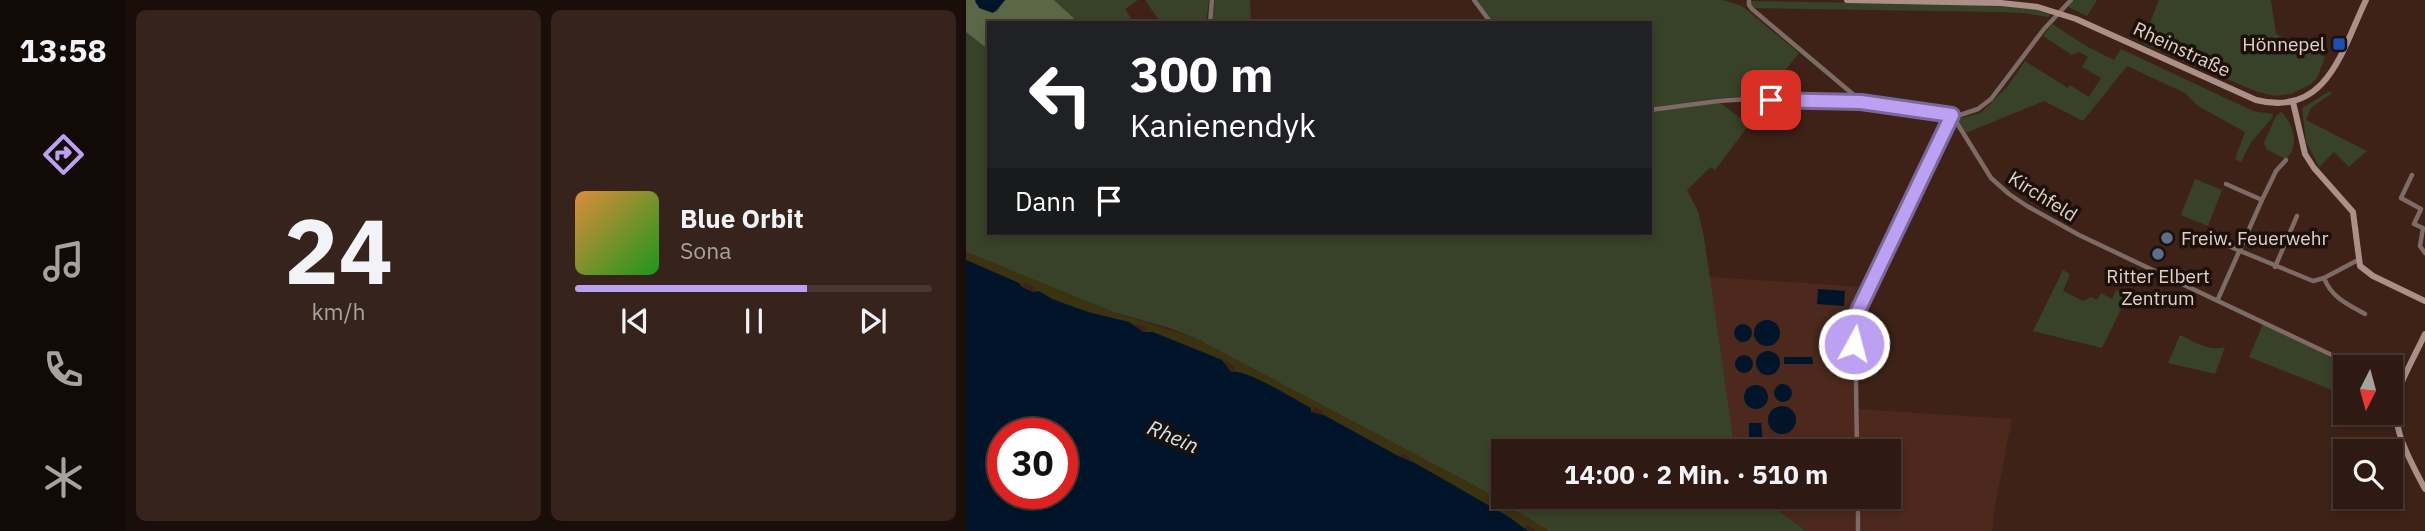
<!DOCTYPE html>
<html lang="de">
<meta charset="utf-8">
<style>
:root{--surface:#2e1a12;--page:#36231b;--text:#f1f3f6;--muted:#a7a19f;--line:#493832;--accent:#bca0f2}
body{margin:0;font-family:"IBM Plex Sans",sans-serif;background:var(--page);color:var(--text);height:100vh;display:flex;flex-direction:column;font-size:26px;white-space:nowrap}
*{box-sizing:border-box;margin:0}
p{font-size:23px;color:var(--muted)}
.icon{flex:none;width:38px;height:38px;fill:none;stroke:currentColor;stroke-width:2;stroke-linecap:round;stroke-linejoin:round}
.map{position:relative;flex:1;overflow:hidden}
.sheet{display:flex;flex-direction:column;gap:10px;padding:10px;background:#190e0a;width:840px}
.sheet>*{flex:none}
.banner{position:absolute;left:21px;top:21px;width:665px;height:214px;border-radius:0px;box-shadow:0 4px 10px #0003,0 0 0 2px var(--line);background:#202124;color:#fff;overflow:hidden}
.needle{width:46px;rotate:186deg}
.fabs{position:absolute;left:1367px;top:355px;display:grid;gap:14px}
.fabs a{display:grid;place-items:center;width:70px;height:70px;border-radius:0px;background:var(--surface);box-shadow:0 4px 10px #0003,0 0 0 2px var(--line);font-size:35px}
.speed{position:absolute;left:21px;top:418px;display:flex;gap:14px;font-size:35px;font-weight:700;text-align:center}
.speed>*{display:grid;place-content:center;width:91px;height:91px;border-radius:50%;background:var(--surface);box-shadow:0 4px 10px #0003,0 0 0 2px var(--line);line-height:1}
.speed .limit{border:10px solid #d22;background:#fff;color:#111}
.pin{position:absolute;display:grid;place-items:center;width:60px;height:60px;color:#fff;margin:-30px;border-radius:14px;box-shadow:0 4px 10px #0006}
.me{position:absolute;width:77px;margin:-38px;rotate:7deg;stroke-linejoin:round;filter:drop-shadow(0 0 5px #0008)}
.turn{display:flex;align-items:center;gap:24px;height:147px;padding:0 28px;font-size:32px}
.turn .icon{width:91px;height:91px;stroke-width:2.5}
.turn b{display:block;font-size:49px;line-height:60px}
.then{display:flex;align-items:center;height:66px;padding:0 28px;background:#0003;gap:14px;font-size:26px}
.sheet .card{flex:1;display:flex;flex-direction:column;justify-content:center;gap:10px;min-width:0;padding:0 24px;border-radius:10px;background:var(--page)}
.sheet .dial{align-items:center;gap:0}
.dial b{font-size:91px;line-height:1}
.song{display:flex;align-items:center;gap:21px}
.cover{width:84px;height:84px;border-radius:10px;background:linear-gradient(135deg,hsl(30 70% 55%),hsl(120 70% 35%))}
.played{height:7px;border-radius:4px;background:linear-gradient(90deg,var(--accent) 65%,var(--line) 65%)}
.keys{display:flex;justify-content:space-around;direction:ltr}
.sheet .tiles{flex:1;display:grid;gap:10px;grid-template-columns:repeat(2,1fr)}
.trip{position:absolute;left:525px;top:439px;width:410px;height:70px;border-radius:0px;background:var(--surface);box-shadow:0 4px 10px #0003,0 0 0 2px var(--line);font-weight:700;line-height:70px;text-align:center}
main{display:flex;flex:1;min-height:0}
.tabs{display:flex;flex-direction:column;width:126px;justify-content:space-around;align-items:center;background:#120a07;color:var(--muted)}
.tabs .icon{width:49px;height:49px}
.tabs .active{color:var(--accent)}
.tabs b{font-size:32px;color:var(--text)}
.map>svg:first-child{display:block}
</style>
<main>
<nav class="tabs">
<b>13:58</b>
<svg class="icon active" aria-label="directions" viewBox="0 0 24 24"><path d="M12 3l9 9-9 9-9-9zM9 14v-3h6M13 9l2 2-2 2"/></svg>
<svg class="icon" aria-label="music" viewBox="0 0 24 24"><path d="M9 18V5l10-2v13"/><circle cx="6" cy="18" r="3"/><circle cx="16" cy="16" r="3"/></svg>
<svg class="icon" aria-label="phone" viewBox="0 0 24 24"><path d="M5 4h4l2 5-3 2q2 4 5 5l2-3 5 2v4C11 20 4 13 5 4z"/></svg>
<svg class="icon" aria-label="climate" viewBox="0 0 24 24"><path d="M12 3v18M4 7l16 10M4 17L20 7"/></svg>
</nav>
<section class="sheet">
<div class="tiles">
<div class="card dial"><b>24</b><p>km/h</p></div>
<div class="card">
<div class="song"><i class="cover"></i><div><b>Blue Orbit</b><p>Sona</p></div></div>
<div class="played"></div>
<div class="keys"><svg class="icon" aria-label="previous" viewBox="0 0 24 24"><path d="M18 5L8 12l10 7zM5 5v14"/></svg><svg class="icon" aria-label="pause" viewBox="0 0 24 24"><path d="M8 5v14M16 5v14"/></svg><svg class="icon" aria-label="next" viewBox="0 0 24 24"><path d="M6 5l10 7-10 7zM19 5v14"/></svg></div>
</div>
</div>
</section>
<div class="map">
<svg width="1459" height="531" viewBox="0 0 1459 531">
<rect width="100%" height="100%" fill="#3e2218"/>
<path fill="#4c291c" d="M743 277 899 287 886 315 889 451H769Z
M892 409 1046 419 1029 505 1026 531H895L894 497H922V452L893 451Z
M794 497H890L891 531H840Z"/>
<path fill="#374229" d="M88 0H172L159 9 168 23H113Z
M179 0H243L240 23H195Z
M249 0H284L285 23H246Z
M510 0H757L776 6 833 53 817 73 814 70 811 74 824 85 819 91H792V97L753 98 684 108V23H527Z
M1108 0H1131L1121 16 1102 7Z
M1193 0H1305L1310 34 1359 57 1351 78 1345 84 1325 94 1308 96 1289 91 1176 43Z
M787 1 1032 5 1081 11 1084 14 1083 17 1057 13 1032 12 786 8 784 4Z
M1086 24 1122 47 1148 60 1155 49 1287 111 1306 114 1307 117 1285 142 1275 162 1269 159 1279 132 1232 106 1219 93 1161 66 1117 121 1078 101 1000 133 991 119 1015 113 1041 87 1059 61 1102 88 1104 85 1123 97 1135 78 1116 67 1122 57 1113 52 1106 55 1077 36Z
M0 32 19 47 23 54V233H684V111L753 102 783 125 749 170 745 167 721 190 732 211 738 237 769 451 537 452V497H794L840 531H583L511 487 229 338 204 328 147 312 0 252Z
M1364 91 1366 93 1345 108 1340 120 1401 151 1383 167 1368 152 1353 167 1340 141 1336 108Z
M1315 112C1328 123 1334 149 1319 159L1300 149 1298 142 1310 116Z
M1229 179 1256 190 1242 226 1215 215Z
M1097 270 1104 274 1097 291 1117 301 1125 297 1131 300 1135 293 1146 299 1150 290 1162 295 1136 348 1067 331Z
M1297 324 1381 366 1369 391 1283 357Z
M1214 335C1230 342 1241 352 1259 347L1249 374 1202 363Z"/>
<path fill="#5a6847" d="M0 0H9L10 4 30 12 39 0H88L113 23H23V43L19 47 0 32Z"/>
<path fill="#3a3211" d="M0 252 147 312 229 338 511 487 583 531H569L561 525 558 528 471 475 442 461 444 458 437 454 433 457 355 415 357 412 349 407 345 412V408L294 381 265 372 269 367 260 361 256 363V360L225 347 177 332 181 327 171 324 168 326C141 318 113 311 87 299 79 295 75 291 66 292L69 288 58 283 56 287 53 283 0 260Z"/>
<path fill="#00152a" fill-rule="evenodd" d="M9 0H39L27 13 13 8Z
M0 260 53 283 56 287 66 292 73 291 86 299 122 312 163 322 177 332H187L256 360 265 372C280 368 329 400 345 408V412L358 415 434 457 447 462 543 517 562 531H0ZM37 434H96V494H37Z
M852 289 879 291 878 306 851 304Z
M788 333a13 13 0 1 1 26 0a13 13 0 1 1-26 0Z
M768 333a9 9 0 1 1 18 0a9 9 0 1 1-18 0Z
M790 363a12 12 0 1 1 24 0a12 12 0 1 1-24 0Z
M769 364a9 9 0 1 1 18 0a9 9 0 1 1-18 0Z
M818 357H846L847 364H818Z
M808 393a9 9 0 1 1 18 0a9 9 0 1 1-18 0Z
M778 397a12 12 0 1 1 24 0a12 12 0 1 1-24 0Z
M802 420a14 14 0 1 1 28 0a14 14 0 1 1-28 0Z
M783 423H795L797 441 795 446H783Z
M808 497H837L834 504 824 509 814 506Z"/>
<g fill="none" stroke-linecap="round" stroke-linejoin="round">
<path stroke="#7d6b66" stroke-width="4.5" d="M508 0 525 23
M783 0V5L786 9 895 101
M244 23 246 0
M684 110 752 101 782 99 895 102 991 116 1012 109 1025 99 1078 29 1105 0
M986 115 1025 178 1043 194 1061 206 1113 235 1393 368
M1446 175 1435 198 1455 209 1448 224 1457 228 1454 246 1459 253
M1296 200 1310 171 1320 160
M1243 238 1347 281 1358 278 1392 260
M1309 267 1331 216
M1358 278C1366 298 1381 304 1399 314
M1252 299 1296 200 1260 184
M1424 383 1434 387
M891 452 889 317 985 116
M892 531V497"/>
<path stroke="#ac8f88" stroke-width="6" d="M881 0 1035 3 1072 7 1110 19 1290 100C1361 118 1376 50 1400 0
M1327 102 1339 154 1348 168 1387 212 1394 266 1407 276 1459 301
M1459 334C1451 351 1442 367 1435 384 1420 422 1442 456 1459 489"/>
</g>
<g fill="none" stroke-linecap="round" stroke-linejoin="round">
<g stroke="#7a689d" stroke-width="18">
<path id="route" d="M805 100 895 102 986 115 889 317 888 344"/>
</g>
<use href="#route" stroke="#bca0f2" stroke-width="12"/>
</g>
<rect fill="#1a4fb4" stroke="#1c100b" stroke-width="2.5" x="1366" y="37" width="14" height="14" rx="3.5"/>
<g fill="#5c6f8a" stroke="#1c100b" stroke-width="2.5">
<circle cx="1201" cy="238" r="7"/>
<circle cx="1192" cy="254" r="7"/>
</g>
<g text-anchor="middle" stroke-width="7" stroke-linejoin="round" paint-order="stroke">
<g font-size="19" fill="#e2cfc9" stroke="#1c100b" text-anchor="end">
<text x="1359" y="51">Hönnepel</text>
<text x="1215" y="245" text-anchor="start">Freiw. Feuerwehr</text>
<text x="1192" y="283" text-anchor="middle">Ritter Elbert<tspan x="1192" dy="22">Zentrum</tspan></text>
</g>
<g font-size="19" fill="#e2cfc9" stroke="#1c100b">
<text transform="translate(1216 49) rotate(25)" y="7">Rheinstraße</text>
<text transform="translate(1077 196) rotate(32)" y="7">Kirchfeld</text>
</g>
<g font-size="21" font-style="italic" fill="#cfe3f6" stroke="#1c100b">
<text transform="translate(207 437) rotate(23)" y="7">Rhein</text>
</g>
</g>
</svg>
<div class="fabs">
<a><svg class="needle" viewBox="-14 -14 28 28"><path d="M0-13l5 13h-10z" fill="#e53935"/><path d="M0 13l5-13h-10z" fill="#a7a19f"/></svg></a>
<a><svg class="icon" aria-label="search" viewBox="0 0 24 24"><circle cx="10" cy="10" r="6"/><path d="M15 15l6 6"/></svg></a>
</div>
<div class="speed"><div class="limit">30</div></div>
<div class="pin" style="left:805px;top:100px;background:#d93025"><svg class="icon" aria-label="arrive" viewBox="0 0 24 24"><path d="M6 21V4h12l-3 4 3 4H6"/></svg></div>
<svg class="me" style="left:888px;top:344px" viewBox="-20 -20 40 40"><circle r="17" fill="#bca0f2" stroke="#fff" stroke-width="3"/><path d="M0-11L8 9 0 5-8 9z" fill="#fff"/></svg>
<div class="trip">14:00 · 2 Min. · 510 m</div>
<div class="banner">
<div class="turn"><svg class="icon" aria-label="left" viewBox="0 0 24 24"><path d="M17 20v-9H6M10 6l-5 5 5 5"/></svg><div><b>300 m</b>Kanienendyk</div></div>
<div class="then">Dann<svg class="icon" aria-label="arrive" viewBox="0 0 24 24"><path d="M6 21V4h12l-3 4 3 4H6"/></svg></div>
</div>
</div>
</main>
